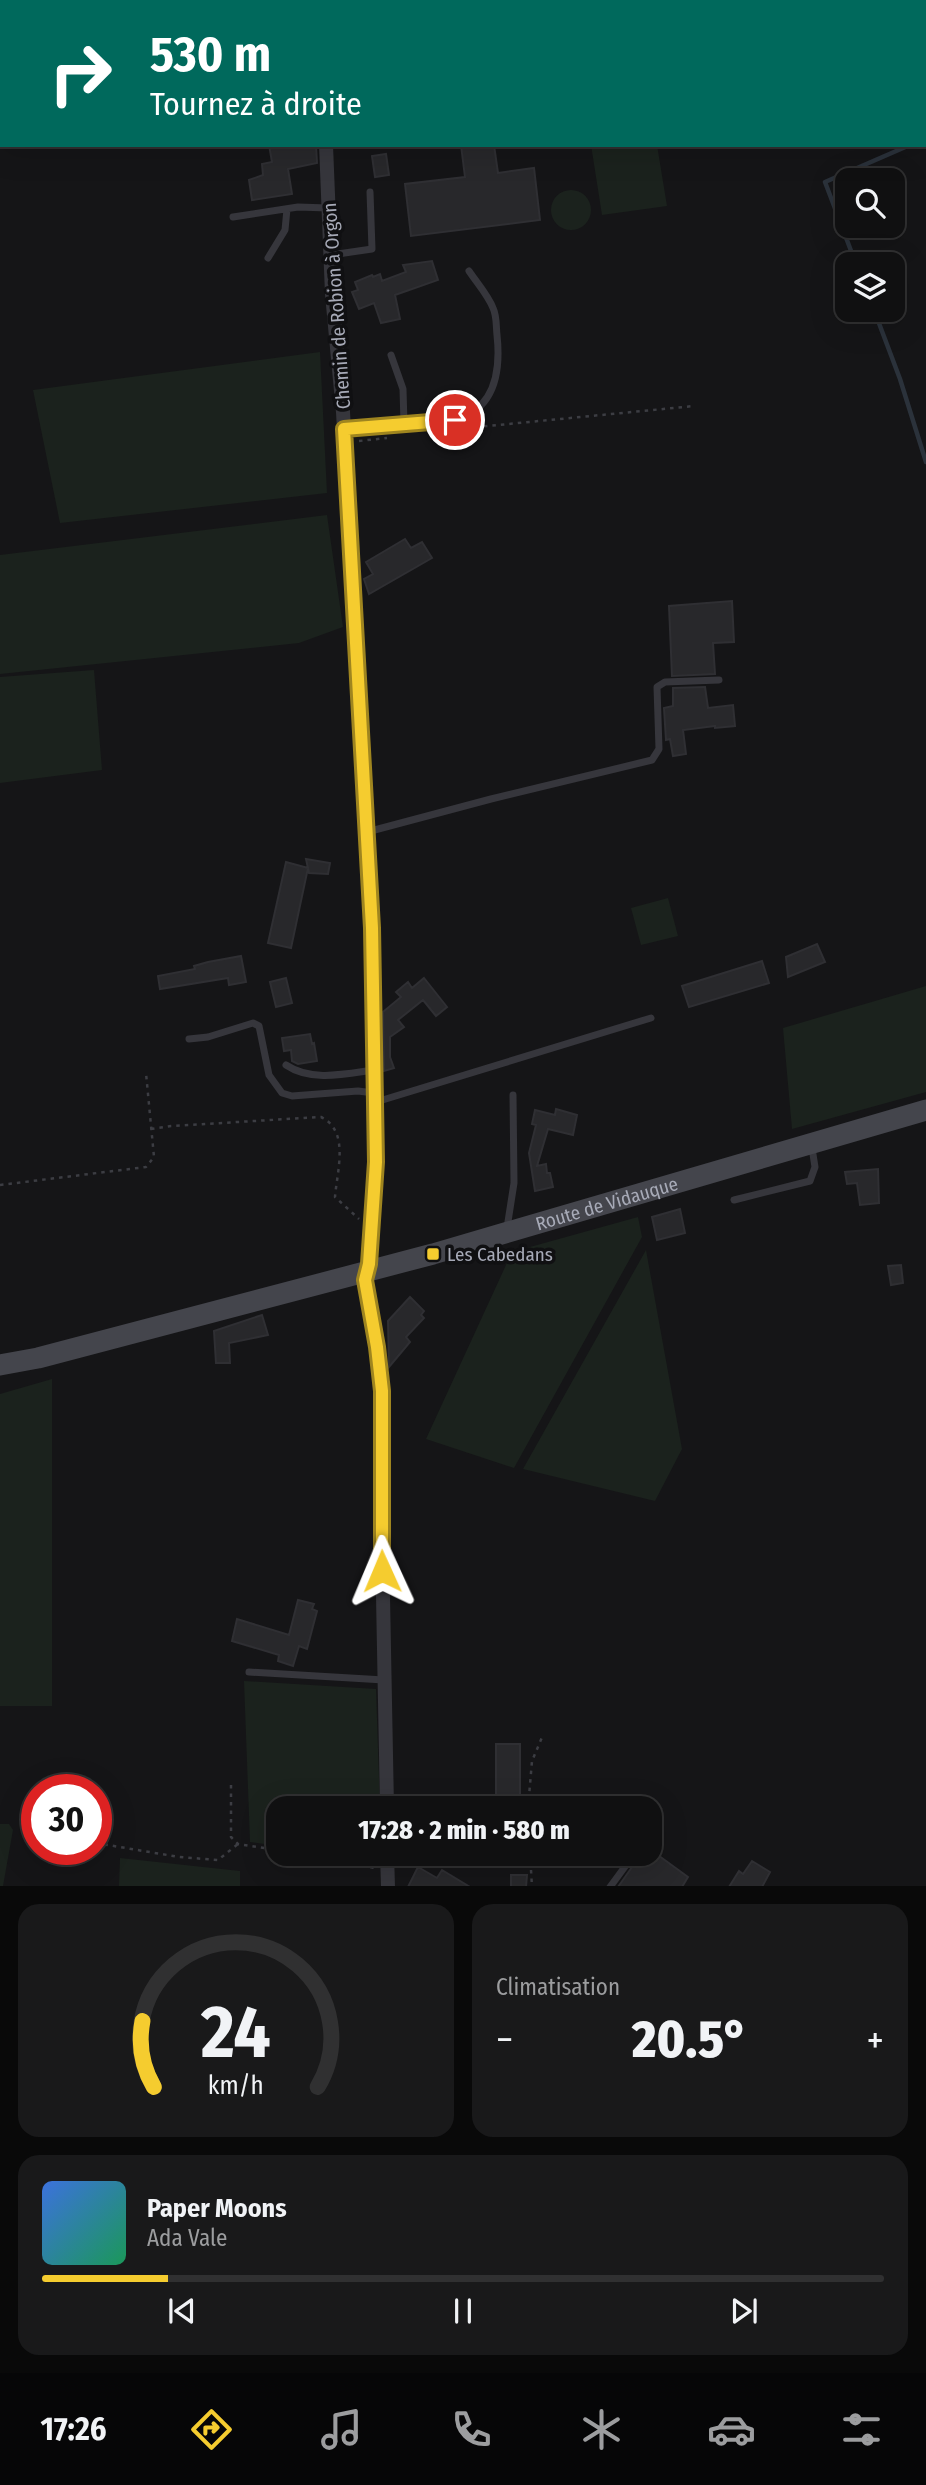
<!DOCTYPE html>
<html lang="fr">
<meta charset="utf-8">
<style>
:root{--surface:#101011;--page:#19191a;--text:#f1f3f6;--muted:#9c9d9f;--line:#303031;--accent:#f5cc2f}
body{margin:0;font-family:"Fira Sans Condensed",sans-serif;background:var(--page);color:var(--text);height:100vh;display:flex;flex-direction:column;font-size:26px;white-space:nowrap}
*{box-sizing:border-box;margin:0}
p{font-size:23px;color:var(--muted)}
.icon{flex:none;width:38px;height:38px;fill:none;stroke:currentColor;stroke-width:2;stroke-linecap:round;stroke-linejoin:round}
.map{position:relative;height:1886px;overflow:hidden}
.sheet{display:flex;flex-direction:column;gap:18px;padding:18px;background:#090909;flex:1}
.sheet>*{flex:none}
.guide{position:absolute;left:0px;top:0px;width:928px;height:147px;box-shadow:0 7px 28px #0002,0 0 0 2px var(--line);background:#00695c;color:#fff;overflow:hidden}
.tools{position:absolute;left:835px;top:168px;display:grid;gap:14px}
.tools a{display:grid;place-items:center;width:70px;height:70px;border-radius:14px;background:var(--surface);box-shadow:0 7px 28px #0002,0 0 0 2px var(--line);font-size:35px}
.speed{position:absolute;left:21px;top:1774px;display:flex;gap:14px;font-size:35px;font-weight:700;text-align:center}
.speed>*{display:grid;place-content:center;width:91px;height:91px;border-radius:50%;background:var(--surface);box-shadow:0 7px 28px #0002,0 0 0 2px var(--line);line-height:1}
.speed .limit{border:10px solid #d22;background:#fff;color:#111}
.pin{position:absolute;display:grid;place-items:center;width:60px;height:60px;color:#fff;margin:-30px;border:4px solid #fff;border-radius:50%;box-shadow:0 2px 7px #0007}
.me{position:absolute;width:77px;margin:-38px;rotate:359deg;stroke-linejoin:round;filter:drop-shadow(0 0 5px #0008)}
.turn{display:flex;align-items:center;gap:24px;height:147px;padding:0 35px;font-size:32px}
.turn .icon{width:91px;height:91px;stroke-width:2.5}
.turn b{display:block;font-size:49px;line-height:60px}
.big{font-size:52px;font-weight:800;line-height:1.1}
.sheet .card{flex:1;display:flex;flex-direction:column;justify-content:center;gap:10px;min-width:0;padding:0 24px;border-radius:21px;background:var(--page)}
.sheet .dial{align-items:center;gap:0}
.dial svg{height:182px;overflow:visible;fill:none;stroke:var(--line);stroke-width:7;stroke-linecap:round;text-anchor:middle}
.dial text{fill:var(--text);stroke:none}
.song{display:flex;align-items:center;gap:21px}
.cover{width:84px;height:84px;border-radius:10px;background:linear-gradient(135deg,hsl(220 70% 55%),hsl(150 70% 35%))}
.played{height:7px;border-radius:4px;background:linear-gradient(90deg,var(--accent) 15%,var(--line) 15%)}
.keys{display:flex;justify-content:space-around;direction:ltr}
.heat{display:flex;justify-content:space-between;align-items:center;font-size:38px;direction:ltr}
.sheet .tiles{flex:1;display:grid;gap:18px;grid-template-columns:1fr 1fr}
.card:last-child{grid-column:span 2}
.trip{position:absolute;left:266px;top:1796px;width:396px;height:70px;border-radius:21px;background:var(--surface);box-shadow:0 7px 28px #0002,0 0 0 2px var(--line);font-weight:800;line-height:70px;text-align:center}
.tab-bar{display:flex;height:112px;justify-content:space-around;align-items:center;background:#060607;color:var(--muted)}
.tab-bar .icon{width:49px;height:49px}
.tab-bar .on{color:var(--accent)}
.tab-bar b{font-size:32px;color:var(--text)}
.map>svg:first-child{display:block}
</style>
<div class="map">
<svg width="926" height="1887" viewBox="0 0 926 1887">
<rect width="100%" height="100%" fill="#151517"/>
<path fill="#1b221d" d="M484 0H701L703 2H484Z
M591 145H657L667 206 602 215Z
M551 210a20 20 0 1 1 40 0a20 20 0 1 1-40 0Z
M320 352 327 493 60 523 33 390Z
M327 515 343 627 299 643 0 674V555Z
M94 670 102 770 0 783V677Z
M668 898 678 936 641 945 631 908Z
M926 986V1092L792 1129 783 1028Z
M638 1217 642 1237 514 1468 426 1439 512 1252Z
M646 1250 682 1449 655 1501 523 1469Z
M52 1379V1706H0V1394Z
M244 1681 376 1689 380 1808H278V1846L250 1842Z
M0 1824H9L13 1830 3 1886H0Z
M120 1858 240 1871V1886H119Z"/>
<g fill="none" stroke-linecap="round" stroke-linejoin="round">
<path stroke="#2b323b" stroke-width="4.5" d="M908 0 909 2
M856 264 825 182 910 145
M874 310 900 379 926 462"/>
</g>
<path fill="#28282b" stroke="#2f2f33" stroke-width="2" d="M269 145H316L317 163 288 169 292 194 252 200 249 180 263 175 262 164 272 162Z
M461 145H494L498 173 534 168 540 220 411 236 405 184 465 177Z
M386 154 389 175 375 177 372 156Z
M432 261 438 280 395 295 400 319 381 323 374 303 359 309 352 292 358 290 355 282 372 275 373 277 380 274 382 281 406 272 403 265Z
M405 539 411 548 422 542 432 558 369 594 364 579 373 574 366 562Z
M732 601 734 642 713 643 715 674 672 676 669 606Z
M705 687 708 708 733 705 735 726 715 728V726L683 730 686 754 673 756 670 739 666 740 664 708 673 706V688Z
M306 859 330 863 328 874 309 873Z
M286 862 308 868 291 948 268 943Z
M817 944 825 962 788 977 786 957Z
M241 956 246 982 229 985 228 978 160 989 158 976 195 969 194 966 208 962Z
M762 961 769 983 689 1007 682 986Z
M286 978 292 1003 276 1007 270 982Z
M424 978 447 1007 436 1016 423 1000 398 1020 404 1027 390 1037V1057L394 1068 384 1071 383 1012 401 997 396 992 408 982 412 988Z
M310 1034 312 1044 314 1043 317 1061 298 1064 292 1061 291 1050 284 1051 282 1038Z
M556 1109 577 1115 573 1135 548 1129 537 1166 546 1164 547 1173H550L553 1187 535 1191 529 1153 536 1125 532 1124 535 1110 555 1115Z
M878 1169 879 1203 860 1205 857 1183 847 1184 845 1172Z
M680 1209 685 1233 657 1240 652 1217Z
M901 1265 903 1283 891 1285 888 1266Z
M410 1297 424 1311 421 1315 424 1318 406 1337 410 1342 389 1367 388 1321Z
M262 1315 268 1335 229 1343 230 1363H216L214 1331Z
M298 1600 314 1604 312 1609 317 1611 307 1649 299 1646 293 1666 278 1661 279 1655 232 1641 237 1619 289 1635Z
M496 1744H520V1808H496Z
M642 1853H655L688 1877 682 1887H618Z
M752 1861 770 1872 762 1887H729L739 1871 743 1874Z
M418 1867 437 1878 442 1870 470 1887H408Z
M511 1875H527L526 1887H511Z"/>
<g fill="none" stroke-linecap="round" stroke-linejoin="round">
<path stroke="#3c3d43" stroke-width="2.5" stroke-dasharray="3.5 5" stroke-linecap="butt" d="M467 428 694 406
M359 441 387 438
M151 1129 171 1126 321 1117C350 1131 337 1171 335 1197L359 1219
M0 1185 146 1167 154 1157 146 1073
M231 1785V1837L238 1844 278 1850
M528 1808 532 1761 543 1735
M96 1843 179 1857 218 1860 238 1844
M295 1853 375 1868
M530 1853 532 1887"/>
<path stroke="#36363c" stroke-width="7" d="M233 217 298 207 328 208
M331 255 372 249 370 192
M268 258 285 230 287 209
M391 355 403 389 404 424
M344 429 455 420C495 409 501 372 497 335 496 327 497 316 493 308 488 295 477 283 469 271
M367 832 491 799 652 760 659 749 657 687 665 682 719 680
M189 1039 208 1037 253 1023 259 1026 269 1075 282 1093 292 1096 358 1091 374 1093
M286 1065C311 1082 345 1074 374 1070
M376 1102 651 1018
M734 1200 810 1181 815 1167 812 1148
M507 1228 514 1183 513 1095
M249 1672 384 1680
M610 1887 635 1853"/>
<path stroke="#36363c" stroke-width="14" d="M326 2V0
M326 145 332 294 343 412 372 928 376 1162 368 1264 365 1280 377 1347 382 1391 381 1490 387 1808
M387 1853 388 1887"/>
<path stroke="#44454c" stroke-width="21" id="s1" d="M0 1365 38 1358 433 1254 926 1110"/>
</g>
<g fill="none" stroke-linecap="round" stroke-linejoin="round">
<g stroke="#9f851f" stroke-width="18">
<path id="route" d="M382 1571V1391L377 1347 365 1280 369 1264 376 1162 372 928 344 429 455 420"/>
</g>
<use href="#route" stroke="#f5cc2f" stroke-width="12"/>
</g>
<rect fill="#f5cc2f" stroke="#101012" stroke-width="2.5" x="426" y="1247" width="14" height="14" rx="3.5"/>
<g text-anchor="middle" stroke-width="7" stroke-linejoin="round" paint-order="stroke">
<g font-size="19" fill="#a7aab7" stroke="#101012">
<text transform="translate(336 306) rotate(-94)" y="7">Chemin de Robion à Orgon</text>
<text dy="7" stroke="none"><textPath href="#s1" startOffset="628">Route de Vidauque</textPath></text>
</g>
<g font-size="19" fill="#a7aab7" stroke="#101012" text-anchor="start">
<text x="447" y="1261">Les Cabedans</text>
</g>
</g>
</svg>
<div class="tools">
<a><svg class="icon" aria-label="search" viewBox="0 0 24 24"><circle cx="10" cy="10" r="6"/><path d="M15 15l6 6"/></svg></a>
<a><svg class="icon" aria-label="layers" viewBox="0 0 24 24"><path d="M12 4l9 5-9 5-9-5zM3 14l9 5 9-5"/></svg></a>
</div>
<div class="speed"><div class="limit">30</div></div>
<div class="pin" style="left:455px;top:420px;background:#d93025"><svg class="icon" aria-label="arrive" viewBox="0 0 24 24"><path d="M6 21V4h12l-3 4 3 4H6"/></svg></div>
<svg class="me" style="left:382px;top:1571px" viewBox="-20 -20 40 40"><path d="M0-17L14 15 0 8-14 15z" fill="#f5cc2f" stroke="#fff" stroke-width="4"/></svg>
<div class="trip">17:28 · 2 min · 580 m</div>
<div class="guide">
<div class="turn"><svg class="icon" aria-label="right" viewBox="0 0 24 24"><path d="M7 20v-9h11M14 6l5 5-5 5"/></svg><div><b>530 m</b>Tournez à droite</div></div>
</div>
</div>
<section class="sheet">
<div class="tiles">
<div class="card dial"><svg viewBox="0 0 100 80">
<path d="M14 69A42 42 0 1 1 86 69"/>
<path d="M14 69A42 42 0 0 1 9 40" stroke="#f5cc2f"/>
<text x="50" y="56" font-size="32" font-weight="700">24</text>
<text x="50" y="72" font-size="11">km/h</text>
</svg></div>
<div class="card"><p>Climatisation</p>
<div class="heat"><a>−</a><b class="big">20.5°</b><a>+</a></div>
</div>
<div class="card">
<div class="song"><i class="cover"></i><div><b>Paper Moons</b><p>Ada Vale</p></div></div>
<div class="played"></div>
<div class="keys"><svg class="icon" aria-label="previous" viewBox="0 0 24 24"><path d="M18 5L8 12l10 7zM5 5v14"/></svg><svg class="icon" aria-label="pause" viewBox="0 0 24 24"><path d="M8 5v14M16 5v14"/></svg><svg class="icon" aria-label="next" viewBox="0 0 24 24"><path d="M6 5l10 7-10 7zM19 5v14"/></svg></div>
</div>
</div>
</section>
<nav class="tab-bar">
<b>17:26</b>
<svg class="icon on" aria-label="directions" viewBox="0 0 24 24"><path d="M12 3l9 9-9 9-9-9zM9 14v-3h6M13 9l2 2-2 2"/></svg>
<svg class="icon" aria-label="music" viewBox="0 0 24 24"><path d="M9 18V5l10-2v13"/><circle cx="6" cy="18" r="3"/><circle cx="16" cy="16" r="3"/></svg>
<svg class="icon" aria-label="phone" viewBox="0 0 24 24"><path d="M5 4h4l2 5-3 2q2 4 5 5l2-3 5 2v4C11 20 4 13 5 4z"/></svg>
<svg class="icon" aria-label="climate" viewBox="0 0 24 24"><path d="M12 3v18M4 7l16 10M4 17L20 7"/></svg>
<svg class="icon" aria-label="car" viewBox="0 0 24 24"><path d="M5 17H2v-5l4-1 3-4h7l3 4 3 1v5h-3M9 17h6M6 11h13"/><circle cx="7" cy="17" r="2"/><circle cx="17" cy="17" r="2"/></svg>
<svg class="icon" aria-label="filters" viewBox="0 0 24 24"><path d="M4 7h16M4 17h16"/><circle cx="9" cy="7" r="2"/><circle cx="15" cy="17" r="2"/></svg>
</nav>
